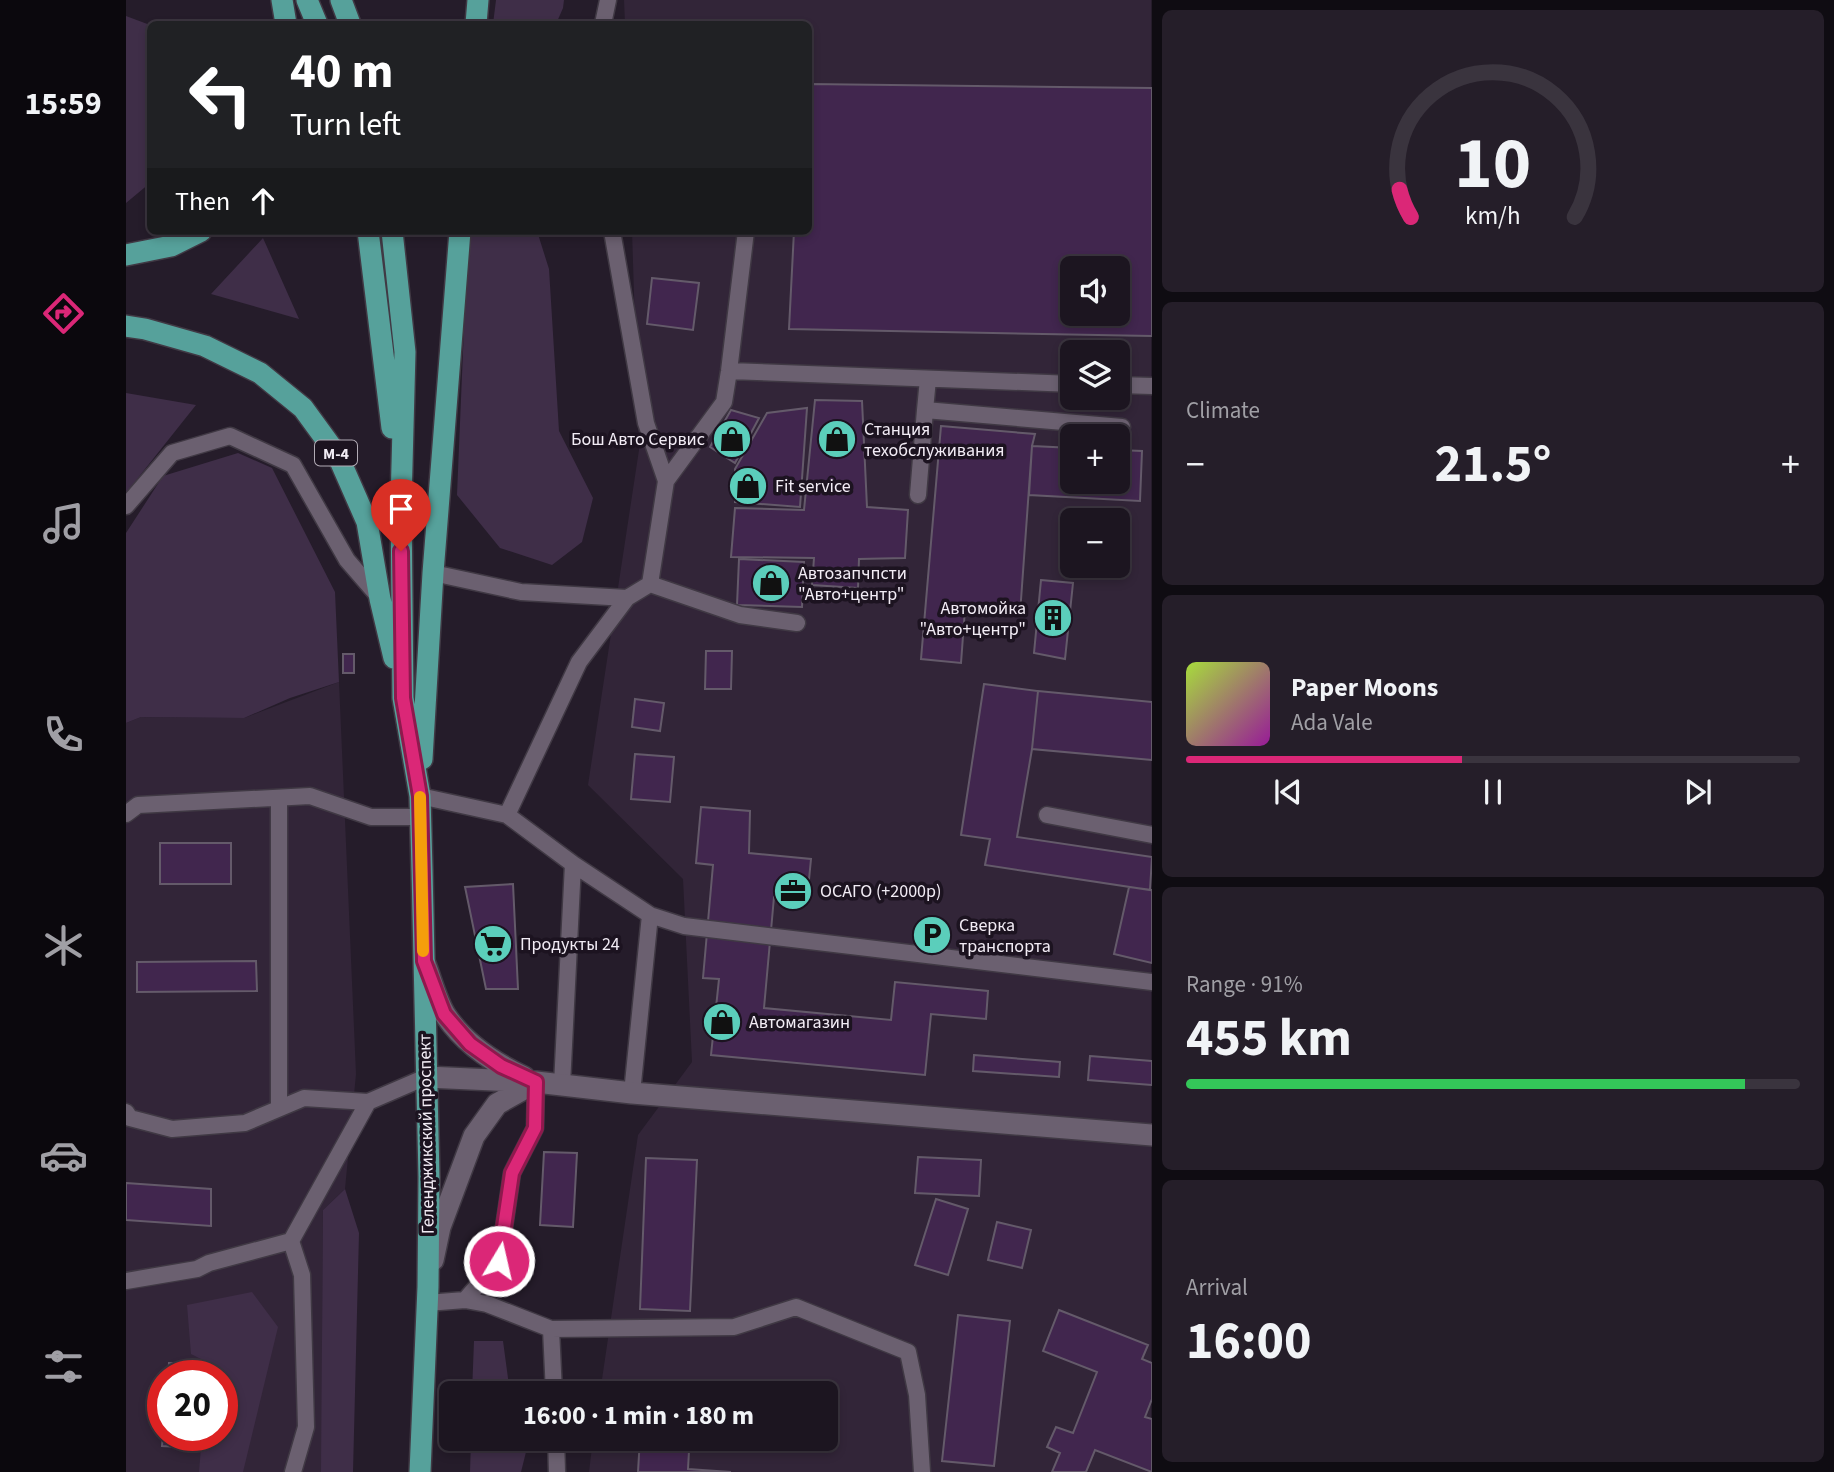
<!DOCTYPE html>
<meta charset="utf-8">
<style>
:root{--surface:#1c1520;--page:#251e29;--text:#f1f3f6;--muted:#a09fa5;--line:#3a343e;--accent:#db2777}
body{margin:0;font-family:"Source Sans 3",sans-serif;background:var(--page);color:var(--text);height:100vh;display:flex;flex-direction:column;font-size:26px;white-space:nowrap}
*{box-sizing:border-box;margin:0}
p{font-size:23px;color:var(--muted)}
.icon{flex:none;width:38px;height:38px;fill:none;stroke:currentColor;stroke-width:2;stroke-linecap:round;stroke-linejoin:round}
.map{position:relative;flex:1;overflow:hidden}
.panel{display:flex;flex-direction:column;gap:10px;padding:10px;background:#0f0c12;width:682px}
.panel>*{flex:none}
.guide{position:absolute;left:21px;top:21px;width:665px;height:214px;border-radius:10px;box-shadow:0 4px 10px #0003,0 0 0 2px var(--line);background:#202124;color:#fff;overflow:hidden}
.fabs{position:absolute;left:934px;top:256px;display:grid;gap:14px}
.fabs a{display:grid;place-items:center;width:70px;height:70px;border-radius:10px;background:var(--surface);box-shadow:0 4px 10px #0003,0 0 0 2px var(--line);font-size:35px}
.speed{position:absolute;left:21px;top:1360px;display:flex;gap:14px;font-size:35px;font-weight:700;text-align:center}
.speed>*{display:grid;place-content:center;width:91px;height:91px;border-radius:50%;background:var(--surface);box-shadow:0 4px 10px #0003,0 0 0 2px var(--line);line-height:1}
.speed .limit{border:10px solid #d22;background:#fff;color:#111}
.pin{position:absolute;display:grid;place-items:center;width:60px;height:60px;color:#fff;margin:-72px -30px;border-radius:50% 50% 50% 0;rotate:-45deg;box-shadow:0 0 7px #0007}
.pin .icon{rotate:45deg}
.me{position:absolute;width:77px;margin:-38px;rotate:9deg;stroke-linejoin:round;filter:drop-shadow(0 0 5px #0008)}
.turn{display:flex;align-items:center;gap:24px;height:147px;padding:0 28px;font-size:32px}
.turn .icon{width:91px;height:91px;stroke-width:2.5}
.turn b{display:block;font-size:49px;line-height:60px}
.then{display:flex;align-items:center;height:66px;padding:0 28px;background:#0003;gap:14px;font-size:26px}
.big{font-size:52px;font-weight:700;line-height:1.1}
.panel .tile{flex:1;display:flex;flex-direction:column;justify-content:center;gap:10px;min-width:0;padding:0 24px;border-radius:10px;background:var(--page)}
.panel .dial{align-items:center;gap:0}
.dial svg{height:182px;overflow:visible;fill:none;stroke:var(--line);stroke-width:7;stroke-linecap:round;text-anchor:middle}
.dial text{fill:var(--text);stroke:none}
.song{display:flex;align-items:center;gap:21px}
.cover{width:84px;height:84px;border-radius:10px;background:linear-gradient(135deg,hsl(80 70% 55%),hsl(300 70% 35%))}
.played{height:7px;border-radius:4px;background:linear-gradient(90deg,var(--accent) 45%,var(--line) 45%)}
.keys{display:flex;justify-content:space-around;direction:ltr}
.heat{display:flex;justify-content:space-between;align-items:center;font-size:38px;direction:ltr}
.charge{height:10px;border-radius:5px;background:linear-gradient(90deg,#34c759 91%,var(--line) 0)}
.trip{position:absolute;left:313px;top:1381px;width:399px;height:70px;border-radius:10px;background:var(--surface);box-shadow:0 4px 10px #0003,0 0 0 2px var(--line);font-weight:700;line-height:70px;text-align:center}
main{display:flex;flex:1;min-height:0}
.menu{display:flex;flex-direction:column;width:126px;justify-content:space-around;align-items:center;background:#0b080d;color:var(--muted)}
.menu .icon{width:49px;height:49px}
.menu .current{color:var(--accent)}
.menu b{font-size:32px;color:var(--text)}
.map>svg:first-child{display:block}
</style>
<main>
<nav class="menu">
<b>15:59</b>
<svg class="icon current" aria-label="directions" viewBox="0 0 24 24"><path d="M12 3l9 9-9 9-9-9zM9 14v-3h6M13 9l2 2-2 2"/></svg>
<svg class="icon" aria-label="music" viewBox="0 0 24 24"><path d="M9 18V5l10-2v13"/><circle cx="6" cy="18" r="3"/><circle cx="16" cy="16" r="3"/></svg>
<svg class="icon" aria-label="phone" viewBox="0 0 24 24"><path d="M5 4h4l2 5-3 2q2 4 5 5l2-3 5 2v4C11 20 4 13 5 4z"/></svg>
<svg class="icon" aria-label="climate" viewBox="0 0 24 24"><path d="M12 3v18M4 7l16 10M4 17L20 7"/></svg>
<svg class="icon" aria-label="car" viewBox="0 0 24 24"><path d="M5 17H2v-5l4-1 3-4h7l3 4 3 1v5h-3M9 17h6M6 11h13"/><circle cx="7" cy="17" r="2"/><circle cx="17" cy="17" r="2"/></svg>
<svg class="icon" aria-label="filters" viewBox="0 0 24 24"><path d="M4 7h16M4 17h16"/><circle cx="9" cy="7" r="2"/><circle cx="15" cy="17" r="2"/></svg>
</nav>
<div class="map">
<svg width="1026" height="1472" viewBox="0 0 1026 1472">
<rect width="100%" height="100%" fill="#251c2a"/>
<path fill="#322538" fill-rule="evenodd" d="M498 0H1025V1472H463L467 1439 700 1438V1393H474L512 1135 566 1062 557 879 462 785 513 450 506 231H682V24H499ZM947 268H992V313H947ZM947 352H992V397H947ZM947 436H992V481H947ZM947 520H992V565H947Z
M213 682 230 1074 219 1189 197 1210 196 1469 195 1472H0V723L15 717 118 718ZM37 1376H96V1435H37Z"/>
<path fill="#3f2e48" d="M370 0H438L437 8 430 24H367Z
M0 16 24 25V183L0 203Z
M342 231H411L423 269 433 431 467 498 456 542 426 565 374 548 331 495Z
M137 238 173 319 85 294Z
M0 393 70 405 0 493Z
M112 453 146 468 209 592 213 682 164 698 118 718 15 717 0 723V533L37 476Z
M219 1189 233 1233 227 1472H195L197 1210Z
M126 1292 152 1327 117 1472H73L76 1435H96V1376L82 1375 83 1363 65 1354 61 1305Z
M348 1341H377L384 1393H346Z
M345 1439H394L400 1452 395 1472H344Z"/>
<path fill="#41264e" stroke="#645a6a" stroke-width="2" fill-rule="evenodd" d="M682 84 1026 88V336L663 329 668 231H682ZM947 268H992V313H947Z
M526 278 573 283 567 330 521 324Z
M689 400 736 401 741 507 782 510 779 558 733 559 732 588 686 585 688 558 605 557 609 508 678 510Z
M681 408 674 507 609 502V469L641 413Z
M605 410 633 418 609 463 584 447Z
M815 426 909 434 906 446 894 614 839 609 835 663 795 659Z
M906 446 947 448V481H992V450L1016 451 1014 501 903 495Z
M613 559 678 562 676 607 611 605Z
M915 580 947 583 939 659 908 653Z
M580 651H606L605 689H579Z
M217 654H228V673H217Z
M858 684 912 691 906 749 891 837 1026 857 1024 890 859 865 864 839 835 835Z
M912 691 1026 702V760L906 749Z
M509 699 538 703 534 731 506 727Z
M509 754 548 757 544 802 505 799Z
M575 807 624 811 623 853 685 859 681 900 648 897 638 1008 765 1020 769 982 862 991 860 1019 805 1014 799 1075 585 1055 593 979 577 978 587 865 570 863Z
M34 843H105V884H34Z
M387 884 392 989H360L339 887Z
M1003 887 1026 890V963L988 954Z
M130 961 131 991 11 992V962Z
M848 1055 934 1062 933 1077 847 1071Z
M964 1056 1026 1061V1085L962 1080Z
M418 1152 451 1153 447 1227 414 1225Z
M792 1157 855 1160 853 1196 789 1193Z
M520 1158 571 1160 564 1311 514 1309Z
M0 1183 85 1189V1226L0 1220Z
M810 1199 842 1209 822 1275 789 1265Z
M871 1222 905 1230 896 1268 862 1260Z
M933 1310 1022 1345 1016 1359 1026 1363V1399L1019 1417 1026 1419V1472L969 1450 960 1472H926L934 1453 921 1447 930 1427 947 1433 971 1372 917 1351Z
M832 1315 884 1321 868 1466 816 1461Z
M43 1363 79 1365 78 1376H42Z
M516 1381 577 1383V1393H516Z
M37 1435H73L72 1448 36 1446Z
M514 1438H546V1450L563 1451 562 1469 605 1472H512Z"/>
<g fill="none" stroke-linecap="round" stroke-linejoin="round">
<g stroke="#403944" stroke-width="19">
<path id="lane" d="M477 24 482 0
M486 231 520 423 540 481
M603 371 947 384
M802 379 799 410 996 427
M992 385 1026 386
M792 495 799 410
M0 506 46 453 104 436 167 465 221 560 253 597
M307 573 395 592 501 598
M524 584 540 481 598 402 603 371 620 231
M294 796 381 815 447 864 524 915 558 926 1026 982
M153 798V1108
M0 814 12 805 184 796 245 817H295
M381 815 453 662 501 598 524 584 614 615 671 623
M921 815 1026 835
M436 1085 447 864
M506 1093 524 915
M0 1112 4 1118 46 1129 119 1123 178 1098 242 1102 300 1077
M165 1241 242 1102
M0 1281 71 1269 83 1263 165 1241 176 1275 180 1427 167 1472
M339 1300 361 1304 425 1329 428 1393
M301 1303 339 1300 373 1261 386 1173 409 1128 410 1082
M425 1329 608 1327 670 1307 782 1352 791 1395 796 1472
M430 1438 431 1472"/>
</g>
<g stroke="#403944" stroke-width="24">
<path id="street" d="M299 964C305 979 311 1003 320 1016 339 1044 368 1063 398 1077
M300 1077 410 1082 506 1093 1026 1135
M307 1260 314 1227 348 1136 371 1104 410 1082"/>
</g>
<g stroke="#403944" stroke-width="24">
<path id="primary" d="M156 0 160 24
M181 0 191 24
M215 0 224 24
M350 24 352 0
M242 231 266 428
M266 231 279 352 275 503 277 698 294 796 296 870 303 1177 302 1287 294 1472
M0 255 45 246 75 231
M0 326 19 329 79 346 134 373 177 408 212 456 241 522 254 599 268 658
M296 759 307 573 334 231"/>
</g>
<use href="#lane" stroke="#6b6070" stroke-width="16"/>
<use href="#street" stroke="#6b6070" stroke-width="21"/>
<use href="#primary" stroke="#56a19b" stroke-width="21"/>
</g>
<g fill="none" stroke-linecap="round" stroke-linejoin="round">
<g stroke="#8e194d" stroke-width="18">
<path id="route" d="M275 551 277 698 294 796 298 961 318 1014 344 1044 375 1066 410 1082 409 1128 386 1173 373 1261"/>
</g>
<use href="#route" stroke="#db2777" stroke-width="12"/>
<path stroke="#f59e0b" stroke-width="12" d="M294 797 297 951"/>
</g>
<defs>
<g id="shop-disc" transform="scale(2.0125)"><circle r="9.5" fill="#5bcebb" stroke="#1c1320"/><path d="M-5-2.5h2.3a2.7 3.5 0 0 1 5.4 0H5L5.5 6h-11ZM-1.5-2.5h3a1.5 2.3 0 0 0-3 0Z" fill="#111"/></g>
<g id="building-disc" transform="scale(2.0125)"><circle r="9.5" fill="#5bcebb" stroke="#1c1320"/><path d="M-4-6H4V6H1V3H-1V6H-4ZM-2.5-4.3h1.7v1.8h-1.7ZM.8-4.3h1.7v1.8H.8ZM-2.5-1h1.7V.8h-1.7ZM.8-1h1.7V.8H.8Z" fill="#111"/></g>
<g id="office-disc" transform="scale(2.0125)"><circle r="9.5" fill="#5bcebb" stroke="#1c1320"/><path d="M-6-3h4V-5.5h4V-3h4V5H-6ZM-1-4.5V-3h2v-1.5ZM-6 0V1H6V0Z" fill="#111"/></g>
<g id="parking-disc" transform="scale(2.0125)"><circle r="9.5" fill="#5bcebb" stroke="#1c1320"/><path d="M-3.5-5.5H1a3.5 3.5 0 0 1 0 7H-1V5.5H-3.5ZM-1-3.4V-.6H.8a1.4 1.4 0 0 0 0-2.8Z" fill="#111"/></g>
<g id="supermarket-disc" transform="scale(2.0125)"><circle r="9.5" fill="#5bcebb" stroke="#1c1320"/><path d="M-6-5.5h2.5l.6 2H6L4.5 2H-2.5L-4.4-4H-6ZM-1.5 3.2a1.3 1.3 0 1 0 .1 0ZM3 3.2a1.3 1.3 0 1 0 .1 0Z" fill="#111"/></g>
</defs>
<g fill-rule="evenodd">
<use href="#shop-disc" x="606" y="439"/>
<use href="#shop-disc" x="711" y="439"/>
<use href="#shop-disc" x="622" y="486"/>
<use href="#shop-disc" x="645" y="583"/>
<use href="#building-disc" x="927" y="618"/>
<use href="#office-disc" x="667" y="891"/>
<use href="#parking-disc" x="806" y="935"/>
<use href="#supermarket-disc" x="367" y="944"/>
<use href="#shop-disc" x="596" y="1022"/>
</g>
<g text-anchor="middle" stroke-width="7" stroke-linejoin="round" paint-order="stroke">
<rect fill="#1c1320" stroke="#b2abb5" stroke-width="2" x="189" y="440.5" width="42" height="25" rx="5"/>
<g font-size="16" font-weight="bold" fill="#f2ecf5">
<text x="210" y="459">М-4</text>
</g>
<g font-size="18" fill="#f2ecf5" stroke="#1c1320" text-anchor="start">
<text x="738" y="435">Станция<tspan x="738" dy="21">техобслуживания</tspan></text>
<text x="579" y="445" text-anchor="end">Бош Авто Сервис</text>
<text x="649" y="492">Fit service</text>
<text x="672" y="579">Автозапчпсти<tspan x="672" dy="21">"Авто+центр"</tspan></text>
<text x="900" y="614" text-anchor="end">Автомойка<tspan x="900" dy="21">"Авто+центр"</tspan></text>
<text x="694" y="897">ОСАГО (+2000р)</text>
<text x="833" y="931">Сверка<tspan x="833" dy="21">транспорта</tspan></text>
<text x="394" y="950">Продукты 24</text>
<text x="623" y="1028">Автомагазин</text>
</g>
<g font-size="18" fill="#f2ecf5" stroke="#1c1320">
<text transform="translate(300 1134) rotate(-91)" y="6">Геленджикский проспект</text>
</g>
</g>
</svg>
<div class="fabs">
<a><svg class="icon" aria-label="sound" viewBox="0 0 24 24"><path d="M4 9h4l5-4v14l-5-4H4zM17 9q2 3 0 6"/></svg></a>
<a><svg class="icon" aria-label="layers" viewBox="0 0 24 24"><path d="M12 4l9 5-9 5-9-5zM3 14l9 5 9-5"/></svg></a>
<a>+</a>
<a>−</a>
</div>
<div class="speed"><div class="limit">20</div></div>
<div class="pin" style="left:275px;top:551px;background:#d93025"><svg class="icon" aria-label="arrive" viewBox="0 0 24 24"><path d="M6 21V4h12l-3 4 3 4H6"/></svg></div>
<svg class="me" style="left:373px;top:1261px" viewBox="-20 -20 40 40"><circle r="17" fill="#db2777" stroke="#fff" stroke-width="3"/><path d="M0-11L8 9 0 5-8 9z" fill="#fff"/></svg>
<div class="trip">16:00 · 1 min · 180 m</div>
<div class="guide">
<div class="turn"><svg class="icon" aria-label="left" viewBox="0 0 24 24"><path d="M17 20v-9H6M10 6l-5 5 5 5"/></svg><div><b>40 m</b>Turn left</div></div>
<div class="then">Then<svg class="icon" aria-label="ahead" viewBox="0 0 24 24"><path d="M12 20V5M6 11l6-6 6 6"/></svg></div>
</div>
</div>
<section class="panel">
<div class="tile dial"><svg viewBox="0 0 100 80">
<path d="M14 69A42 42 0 1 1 86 69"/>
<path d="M14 69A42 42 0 0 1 9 57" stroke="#db2777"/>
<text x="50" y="56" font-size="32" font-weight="700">10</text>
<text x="50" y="72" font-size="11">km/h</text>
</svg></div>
<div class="tile"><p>Climate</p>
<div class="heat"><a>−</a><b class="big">21.5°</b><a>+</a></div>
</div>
<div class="tile">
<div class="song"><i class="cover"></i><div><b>Paper Moons</b><p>Ada Vale</p></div></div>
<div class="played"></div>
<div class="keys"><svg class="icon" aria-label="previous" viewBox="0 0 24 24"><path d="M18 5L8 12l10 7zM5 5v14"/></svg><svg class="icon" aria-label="pause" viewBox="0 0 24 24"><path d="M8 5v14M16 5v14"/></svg><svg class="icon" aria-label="next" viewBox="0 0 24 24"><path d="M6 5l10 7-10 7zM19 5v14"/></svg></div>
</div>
<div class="tile"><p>Range · 91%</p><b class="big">455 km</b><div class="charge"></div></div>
<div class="tile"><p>Arrival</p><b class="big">16:00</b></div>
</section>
</main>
